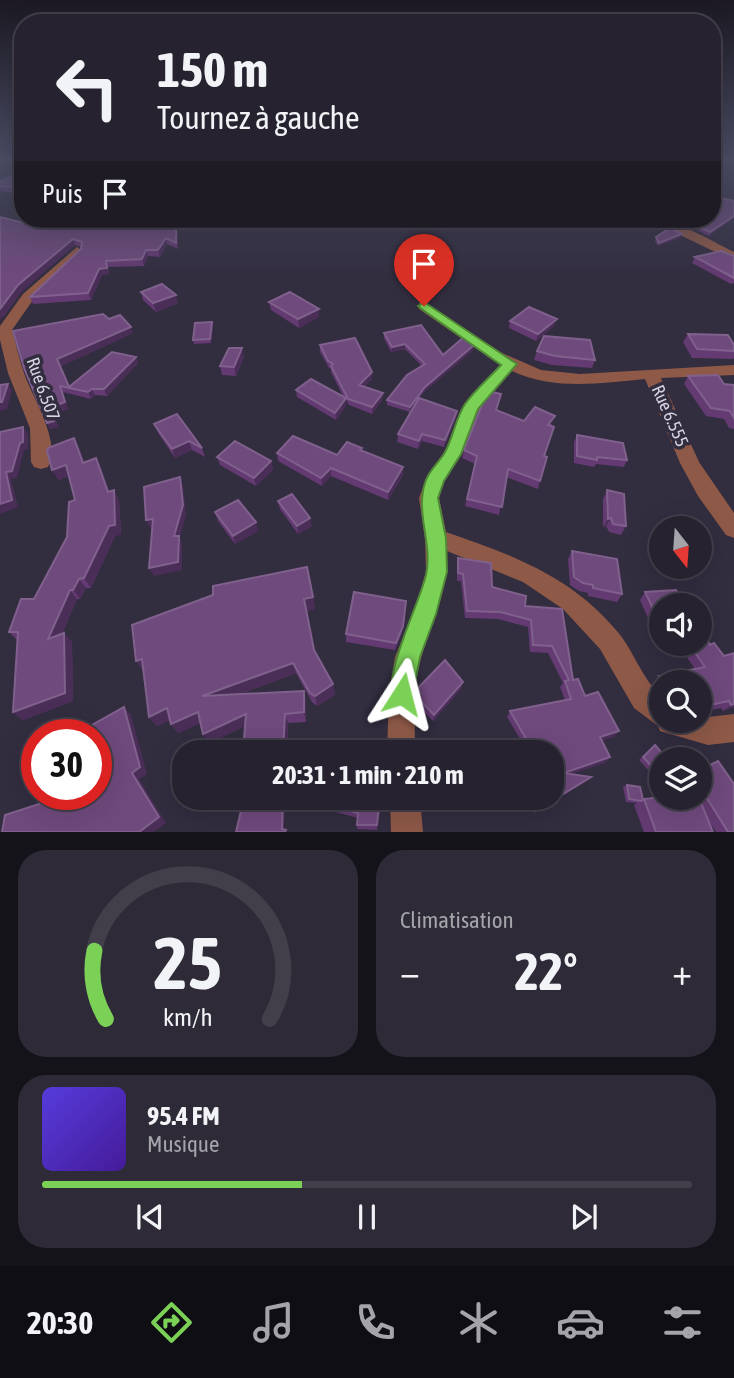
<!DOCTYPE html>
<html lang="fr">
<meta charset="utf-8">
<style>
:root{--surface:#26222f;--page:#2e2a37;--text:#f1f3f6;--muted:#a4a4aa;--line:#423f4b;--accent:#7bd156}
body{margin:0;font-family:"Asap Condensed",sans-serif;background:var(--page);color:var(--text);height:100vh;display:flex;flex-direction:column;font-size:26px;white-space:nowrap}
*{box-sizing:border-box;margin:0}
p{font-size:23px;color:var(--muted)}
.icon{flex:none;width:38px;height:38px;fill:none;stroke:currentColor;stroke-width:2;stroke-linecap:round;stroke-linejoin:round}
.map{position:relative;height:832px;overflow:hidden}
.side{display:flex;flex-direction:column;gap:18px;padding:18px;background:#15131a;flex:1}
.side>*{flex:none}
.hud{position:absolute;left:14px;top:14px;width:707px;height:214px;border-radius:28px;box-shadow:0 7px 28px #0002,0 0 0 2px var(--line);background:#26222f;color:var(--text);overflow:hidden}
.needle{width:46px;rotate:163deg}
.buttons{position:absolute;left:649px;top:516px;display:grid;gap:14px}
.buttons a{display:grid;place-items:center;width:63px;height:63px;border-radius:50%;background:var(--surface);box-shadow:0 7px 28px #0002,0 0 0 2px var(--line);font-size:35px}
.speed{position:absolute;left:21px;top:719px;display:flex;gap:14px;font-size:35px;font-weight:700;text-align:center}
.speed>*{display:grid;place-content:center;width:91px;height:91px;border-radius:50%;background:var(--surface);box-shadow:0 7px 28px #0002,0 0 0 2px var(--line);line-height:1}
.speed .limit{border:10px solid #d22;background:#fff;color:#111}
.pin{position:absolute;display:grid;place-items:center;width:60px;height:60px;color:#fff;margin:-72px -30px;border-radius:50% 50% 50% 0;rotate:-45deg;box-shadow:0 0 7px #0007}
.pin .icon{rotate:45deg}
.me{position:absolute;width:77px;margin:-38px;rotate:9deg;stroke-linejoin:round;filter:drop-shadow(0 0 5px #0008)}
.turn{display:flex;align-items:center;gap:24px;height:147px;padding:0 28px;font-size:32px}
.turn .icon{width:91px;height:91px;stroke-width:2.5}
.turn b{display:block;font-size:49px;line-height:60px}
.then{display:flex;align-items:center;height:66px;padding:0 28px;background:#0003;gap:14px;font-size:26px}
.big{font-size:52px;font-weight:700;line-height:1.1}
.side .widget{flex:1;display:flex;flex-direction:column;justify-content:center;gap:10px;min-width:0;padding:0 24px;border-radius:28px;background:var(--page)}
.side .dial{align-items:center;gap:0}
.dial svg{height:182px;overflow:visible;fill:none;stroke:var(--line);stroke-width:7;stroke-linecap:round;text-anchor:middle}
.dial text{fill:var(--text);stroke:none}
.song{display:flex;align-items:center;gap:21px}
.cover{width:84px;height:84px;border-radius:10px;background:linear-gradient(135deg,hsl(250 70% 55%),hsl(260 70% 35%))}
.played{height:7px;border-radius:4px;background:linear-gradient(90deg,var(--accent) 40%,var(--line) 40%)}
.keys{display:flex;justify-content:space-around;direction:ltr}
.heat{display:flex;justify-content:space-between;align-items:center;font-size:38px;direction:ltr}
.side .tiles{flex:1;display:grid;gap:18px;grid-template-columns:1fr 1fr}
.widget:last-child{grid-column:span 2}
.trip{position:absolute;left:172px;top:740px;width:392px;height:70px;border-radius:28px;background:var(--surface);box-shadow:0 7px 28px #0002,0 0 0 2px var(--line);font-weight:700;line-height:70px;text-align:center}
.menu{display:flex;height:112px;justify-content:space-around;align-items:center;background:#0f0e13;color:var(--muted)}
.menu .icon{width:49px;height:49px}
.menu .active{color:var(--accent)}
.menu b{font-size:32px;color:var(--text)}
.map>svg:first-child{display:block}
</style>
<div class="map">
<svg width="734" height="832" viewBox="0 0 734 832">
<rect width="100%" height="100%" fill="#322d3f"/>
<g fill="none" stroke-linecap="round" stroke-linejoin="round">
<path fill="#8e5947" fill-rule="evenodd" d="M441 219H456L474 226 468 229Z
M647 219C678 219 707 239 734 252V261Z
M77 247 83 251 81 254 33 300 12 330C16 344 19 359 24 373 32 397 62 442 48 467L41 469 34 467 31 462 30 428 8 373 0 340V326L23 294Z
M424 302 500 352 541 370 580 374 734 365V375L661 378 699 462 734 513V538L726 535 698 496 680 463 645 379C601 383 555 391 512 371L479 409 462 454 444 481 439 498 446 532C510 554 571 576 616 630 634 650 641 678 662 697V721H700V715L708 717 734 714V742L708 745 660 731 658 726 634 708 600 649 563 609 523 582 447 551C449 589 432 620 422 655 412 686 415 720 415 752H387L389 694 395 657 413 615 426 572 425 538 419 498 428 474 445 451 465 403 500 365 419 309V303Z
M390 798H420L423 832H391Z"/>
</g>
<path fill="#633a71" d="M23 172V194L0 191V181Z
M721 198 734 201 709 236 682 223 683 220 720 204Z
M28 224H177L178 249 167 244 160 257 148 256 144 266 108 267 109 274 102 275 91 300 33 304 30 297 81 249V247L75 245 21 292 3 317Z
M656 237 680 238 658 246 655 241Z
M734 256V283L731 284 692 263 695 257Z
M141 292 178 303 156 312 143 300Z
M269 302 319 317 299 328 271 310Z
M109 319 133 333 61 366 70 387 138 363 107 396 95 395 91 399 63 392 68 409 54 414 58 427 50 429 13 331Z
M510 321 554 326 536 341 509 328Z
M213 326 211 343 194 344 193 340Z
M384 333 443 355 473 350 424 392 419 399 457 411 456 418 444 447 422 441 418 449 397 442 398 434 410 412 387 405V400L422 366 405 349 391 352 384 338Z
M688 334 734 345V358L733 359 692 358 683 342Z
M320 345 372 372V379L364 387 382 400 372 414 349 405 346 400V405L336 420 297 397 296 390 344 398 331 372V369L329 368 320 352Z
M537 351 595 360 592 368 552 365 534 360Z
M244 357 236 376 222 375 220 366Z
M688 376 724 384 734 385V429L729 428 724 419 706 416 684 384Z
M497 411 524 421 552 424 544 456 540 481 538 489 506 477 499 515 465 506 475 464 462 458 464 450Z
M177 414 202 448 205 457 192 450 175 458 158 433 154 424Z
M577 435 627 460 624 467 596 464 594 467 574 463V442Z
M79 448 84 462 96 458 101 468 109 491 119 500 121 534 115 536 91 588H86L80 599H77L62 634 72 642 73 701 23 720 13 712 17 640 9 632 34 599 67 537 75 500 69 476 59 480 52 470Z
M362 451 403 467V475L388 500 331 476 322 486 278 461 277 453 337 455Z
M217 457 271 461 273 470 256 486 220 465Z
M607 490 626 526 621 535 609 532 606 526 603 527V499Z
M278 501 312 526 298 534 280 509Z
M215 512 258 531 235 544 218 521Z
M572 551 622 594 617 602 588 596V593L579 591 570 585 568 559Z
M458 558 492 587 525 606 573 680 585 696 614 737 601 740 610 757 604 763 571 774 591 777 585 781 535 813 528 798H551V752H528L507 717 510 711 565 700 560 687 563 683 548 653 530 652 528 627 498 619 465 618 461 581H457V565Z
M645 592 662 606V644H668L660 645 640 600Z
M313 597 315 609 307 611 314 650 333 684 335 695 317 706 312 702 296 673 240 694 306 701V722L288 723 287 752H243L245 726 209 743 200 723 178 733 171 724 170 720 157 726 149 717 144 671 136 661Z
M402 633 395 650 346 642V634Z
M678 644H700L734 707 723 711 721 708 700 712V682H662V692L653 683 659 676 695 669Z
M463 682 461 689 433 721 417 705 419 687Z
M655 745 662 760 661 784 639 760Z
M700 770 734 832H716L706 816 713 832H644L634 805 637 803 626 802 623 787 627 785 643 800 662 798H700Z
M297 798H380L377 830 357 829 358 818 298 802Z"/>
<path fill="#4a2e58" d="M734 216V218L709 236 710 232Z
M176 219 177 224 178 249 176 243Z
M682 234 680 238 658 246 659 243Z
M166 238 167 244 160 257 158 250Z
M73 239 75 245 21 292 0 320V309L18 285Z
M146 250 148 256 144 266 142 259Z
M106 261 109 274 102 275 91 300 88 293 99 269Z
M176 295 178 303 156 312 153 303Z
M319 309V317L299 328 298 319Z
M557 319 554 326 536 341 538 334Z
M212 322 213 326 211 343 210 339Z
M131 327 133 333 61 366 73 393 57 359Z
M405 344V349L391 352 392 347Z
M474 345 473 350 424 392 410 412V407L425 387Z
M242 348 244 357 236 376 234 367Z
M136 357 138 363 107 396 104 389Z
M372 372V379L359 392V385Z
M8 384 12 391 7 409 0 411V402Z
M60 386 68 409 54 414 58 427 50 429 47 423 50 408Z
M92 389 95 395 91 399 88 392Z
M383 393 382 400 372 414V407Z
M346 398V405L336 420 335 413Z
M457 411 456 418 444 447 445 440Z
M23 427 28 434V449L24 450 17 478 11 479 18 507 0 514V504L6 472Z
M422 434V441L418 449 419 441Z
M74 438 79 448 88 473 83 463Z
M189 441 192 450 175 458 172 449Z
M96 458 101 468 113 502 108 492Z
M271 461 273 470 256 486 254 478Z
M66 465 71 475 59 480 52 470Z
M403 467V475L388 500V492Z
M331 468V476L322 486 321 478Z
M180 477 183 486 186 514 180 537 182 544V570L154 576 149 568 174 536Z
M114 490 119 500 121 534 115 536 91 588 84 578Z
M310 518 312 526 298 534 297 526Z
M611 518 606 526 603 527 608 519Z
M153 519 156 527 150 528 146 520Z
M256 522 258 531 235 544 233 536Z
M79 579 86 588 80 599 73 590Z
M70 590 77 599 56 647 48 639Z
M313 597 315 609 306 611 304 599Z
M406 601 402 633 395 650 396 643Z
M64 633 72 642 73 701 23 720 13 712Z
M142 659 144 672 136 661Z
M293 663 296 673 208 706 202 696Z
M463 682 461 689 433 721 434 715Z
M333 684 335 695 317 706 315 696Z
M304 691 306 701V722L304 712Z
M734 704V707L723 711 731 705Z
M124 707 131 715 147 774 139 779 166 823 153 832H139Z
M167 708 174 718 157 726 149 717Z
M198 712 204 721 178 733 171 724Z
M246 714 251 723 209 743 203 734Z
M285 714 288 723 287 752H283Z
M619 731 614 737 595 743 600 737Z
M610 757 604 763 560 778 564 773Z
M591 777 585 781 535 813 540 808Z
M283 799 285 804 284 832 282 829Z"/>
<path fill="#6f4a7d" stroke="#80608d" stroke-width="2" d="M23 172V188L0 186V181Z
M721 198 734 201V216L710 232 683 220 685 219H712V201L722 204Z
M0 217 28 224 37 219H176V243L166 238 158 250H146L142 259 106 261 107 268 99 269 88 293 30 297 81 249 82 242 73 239 18 285 0 309Z
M670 228 682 234 659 243 656 237Z
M721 251 734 256V278L695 257Z
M162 284 176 295 153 303 141 292Z
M290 292 319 309 298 319 269 302Z
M529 307 557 319 538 334 510 321Z
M103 314 109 319 120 315 131 327 57 359 69 387 112 352 136 357 104 389H92L88 392 60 386 65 402 50 408 54 421 47 423 24 368 13 331Z
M212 322 210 339 193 340 195 323Z
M421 325 443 355 464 337 474 345 425 387 410 407 387 400 407 375 425 364 405 344 392 347 384 333Z
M688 334 728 335 734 345V351L697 349Z
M544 336 590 340 595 360 555 356 537 351Z
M355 338 372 372 359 385 383 393 372 407 348 399 331 366 333 364 328 361 320 345Z
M229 348H242L234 367 220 366Z
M718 375 724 384 734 385V418L730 411 711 408 688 376Z
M311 379 346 398 335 413 296 390Z
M8 384 2 402H0V385Z
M492 392 501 394 496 410 524 421 535 407 555 416 548 425 554 427 544 456 547 457 540 481 508 469 502 507 467 499 477 456 464 450 483 402Z
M419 398 457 411 445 440 422 434 419 441 398 434Z
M177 414 202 448 189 441 172 449 154 424Z
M23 427V442L20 443 12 471 6 472 12 500 0 504V432Z
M577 435 623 443 627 460 597 457V460L577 456Z
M293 436 337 455 347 442 362 448 360 450 403 467 388 492 331 468 321 478 277 453Z
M74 438 83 463 96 458 108 492 114 490 115 525 109 526 84 578 79 579 73 590H70L48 639 64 633 65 693 13 712 18 632H9L21 599H34L67 537 69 502 75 500 66 465 52 470 47 451 48 448Z
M235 441 271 461 254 478 217 457Z
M180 477 183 505 174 536H179L178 562 149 568 153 519 146 520 144 487Z
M607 490 624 494 626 526 613 524 611 518 608 519Z
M292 494 310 518 297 526 278 501Z
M238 500 256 522 233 536 215 512Z
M572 551 617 559 622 594 593 588V585L583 583 574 577Z
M458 558 491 563 492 587 526 596 525 606 562 609 573 680 578 679 585 696 598 692 619 731 600 737 610 757 564 773 591 777 540 808 534 798H551V752H530L533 751 510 711 571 699 565 681 569 680 552 646 533 645 531 620 500 612 467 611 463 574 458 573Z
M307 567 313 597 304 599 314 650 333 684 315 696 310 693 293 663 202 696 304 691V712L285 714 283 752H243L246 714 203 734 198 712 171 724 167 708 149 717 142 659 136 661 132 625 213 595V586Z
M676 590 687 606H662V627L645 592Z
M354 592 406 601 403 626 396 643 346 634Z
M700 625 710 645 714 643 724 656 734 653V704L731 705 729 701 700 707V682H665L659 676 705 667 689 644H700Z
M445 660 463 682 434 715 419 699V687Z
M124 707 140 767 132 773 159 817 139 832H2L5 815 70 794H96V735H84L83 730Z
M655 745 668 760H662V778L643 757Z
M718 761 734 784V832H728L700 787V770Z
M627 785 640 787 643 800 641 801 629 799Z
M662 797 699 798 713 832H656L644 799Z
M244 798H276L283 799 282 829 286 830 285 832H236Z
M300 798H380L377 825H357L358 813Z"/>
<linearGradient id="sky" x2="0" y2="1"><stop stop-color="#1c1923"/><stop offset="0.58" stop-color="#494c63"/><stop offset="1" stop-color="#494c63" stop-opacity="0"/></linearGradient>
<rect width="734" height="276" fill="url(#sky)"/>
<path fill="#7bd156" stroke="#508838" stroke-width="2" d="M424 302 517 364 478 409 461 454 444 481 438 498 446 538 447 572 436 614 420 657 411 703 402 707 394 703C382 674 418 608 426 575 433 543 414 511 426 480 430 470 438 463 444 454 453 439 455 419 465 404 475 390 489 378 501 365L420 308 418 306Z"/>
<g text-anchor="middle" stroke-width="7" stroke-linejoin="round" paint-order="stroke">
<g font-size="18" fill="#d8d5e1" stroke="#322d3f">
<text transform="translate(43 389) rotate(70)" y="6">Rue 6.507</text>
<text transform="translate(670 416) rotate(66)" y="6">Rue 6.555</text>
</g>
</g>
</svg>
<div class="buttons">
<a><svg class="needle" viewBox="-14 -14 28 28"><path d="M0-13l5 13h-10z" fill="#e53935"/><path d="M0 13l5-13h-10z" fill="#a4a4aa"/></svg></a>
<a><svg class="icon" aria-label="sound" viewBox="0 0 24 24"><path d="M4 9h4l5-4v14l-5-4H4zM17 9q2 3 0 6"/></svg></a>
<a><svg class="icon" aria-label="search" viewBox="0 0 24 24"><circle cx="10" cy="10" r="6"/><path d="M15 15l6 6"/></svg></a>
<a><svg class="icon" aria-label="layers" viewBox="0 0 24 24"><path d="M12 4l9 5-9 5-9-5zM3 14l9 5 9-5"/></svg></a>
</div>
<div class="speed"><div class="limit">30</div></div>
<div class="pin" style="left:424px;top:306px;background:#d93025"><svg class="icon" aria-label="arrive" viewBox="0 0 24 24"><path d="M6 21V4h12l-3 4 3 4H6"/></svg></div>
<svg class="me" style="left:402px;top:694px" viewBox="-20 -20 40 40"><path d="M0-17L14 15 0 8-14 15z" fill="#7bd156" stroke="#fff" stroke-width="4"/></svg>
<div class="trip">20:31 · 1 min · 210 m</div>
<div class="hud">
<div class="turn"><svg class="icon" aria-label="left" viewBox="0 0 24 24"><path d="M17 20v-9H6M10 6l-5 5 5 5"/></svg><div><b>150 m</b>Tournez à gauche</div></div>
<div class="then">Puis<svg class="icon" aria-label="arrive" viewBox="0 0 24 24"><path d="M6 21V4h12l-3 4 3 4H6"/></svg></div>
</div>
</div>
<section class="side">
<div class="tiles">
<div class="widget dial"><svg viewBox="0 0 100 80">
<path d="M14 69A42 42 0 1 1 86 69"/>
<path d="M14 69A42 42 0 0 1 9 39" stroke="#7bd156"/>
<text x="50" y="56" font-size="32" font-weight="700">25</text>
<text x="50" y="72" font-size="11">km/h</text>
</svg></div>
<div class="widget"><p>Climatisation</p>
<div class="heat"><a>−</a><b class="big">22°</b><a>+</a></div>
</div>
<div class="widget">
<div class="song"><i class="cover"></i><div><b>95.4 FM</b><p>Musique</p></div></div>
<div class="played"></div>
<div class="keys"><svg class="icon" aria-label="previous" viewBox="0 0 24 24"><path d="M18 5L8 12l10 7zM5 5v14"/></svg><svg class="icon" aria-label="pause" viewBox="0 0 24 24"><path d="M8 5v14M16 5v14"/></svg><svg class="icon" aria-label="next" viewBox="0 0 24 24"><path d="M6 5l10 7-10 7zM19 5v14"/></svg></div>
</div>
</div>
</section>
<nav class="menu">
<b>20:30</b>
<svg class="icon active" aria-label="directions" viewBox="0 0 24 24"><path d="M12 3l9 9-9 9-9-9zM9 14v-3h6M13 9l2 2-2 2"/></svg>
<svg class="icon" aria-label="music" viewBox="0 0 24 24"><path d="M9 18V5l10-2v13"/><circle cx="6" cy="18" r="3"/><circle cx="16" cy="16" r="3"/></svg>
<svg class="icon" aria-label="phone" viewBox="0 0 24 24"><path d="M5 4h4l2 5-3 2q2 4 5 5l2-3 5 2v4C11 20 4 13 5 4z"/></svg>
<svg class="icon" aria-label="climate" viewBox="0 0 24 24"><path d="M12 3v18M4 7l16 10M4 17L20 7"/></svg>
<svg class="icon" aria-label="car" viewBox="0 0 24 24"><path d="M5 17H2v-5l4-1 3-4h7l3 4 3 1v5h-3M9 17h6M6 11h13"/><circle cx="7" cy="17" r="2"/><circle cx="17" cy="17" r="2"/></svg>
<svg class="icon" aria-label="filters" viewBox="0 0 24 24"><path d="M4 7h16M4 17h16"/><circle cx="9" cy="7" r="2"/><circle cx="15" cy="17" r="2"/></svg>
</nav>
